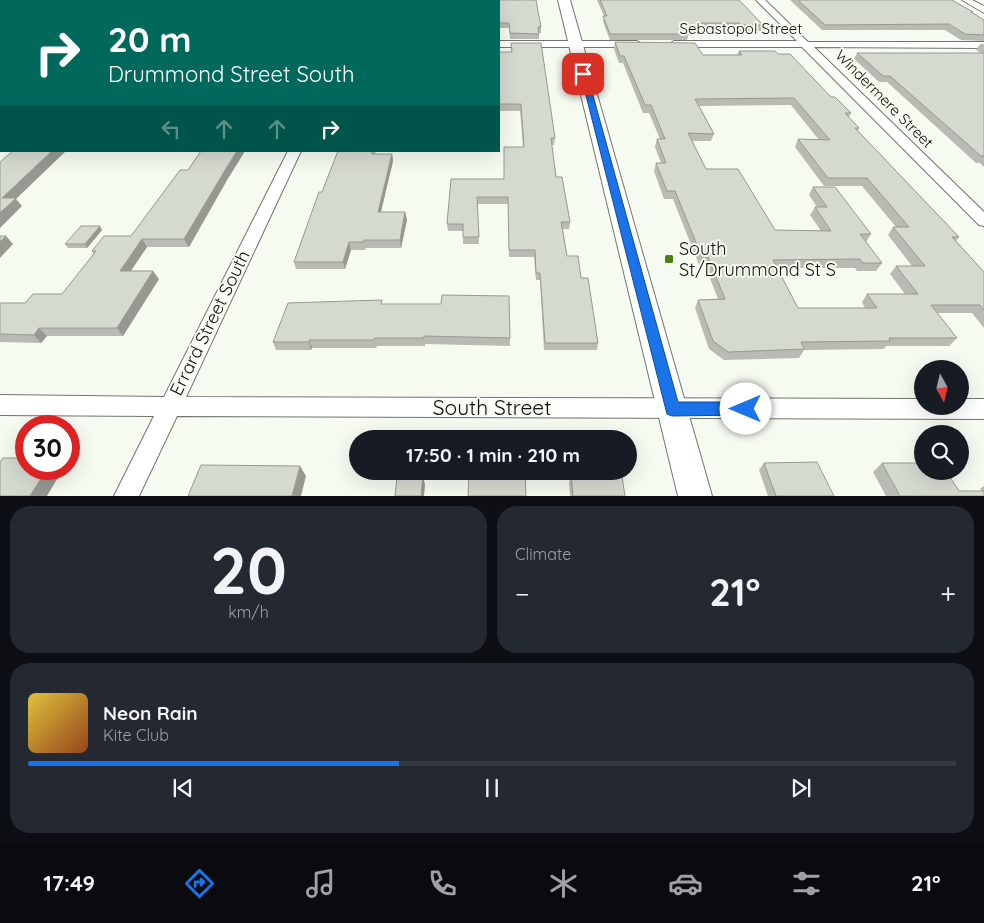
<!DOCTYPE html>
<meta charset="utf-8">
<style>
:root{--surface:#171b24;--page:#242831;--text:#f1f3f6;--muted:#9ea1a6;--line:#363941;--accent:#1a73e8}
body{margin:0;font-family:Quicksand,sans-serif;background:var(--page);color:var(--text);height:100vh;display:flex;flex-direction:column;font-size:19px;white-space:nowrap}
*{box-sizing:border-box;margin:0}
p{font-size:16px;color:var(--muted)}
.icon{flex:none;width:28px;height:28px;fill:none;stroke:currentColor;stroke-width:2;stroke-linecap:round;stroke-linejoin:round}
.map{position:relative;height:496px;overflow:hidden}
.panel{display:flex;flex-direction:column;gap:10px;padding:10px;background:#0d0f14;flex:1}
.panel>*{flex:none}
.hud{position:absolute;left:0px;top:0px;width:500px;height:152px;box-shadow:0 5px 20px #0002;background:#00695c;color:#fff;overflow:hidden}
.needle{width:32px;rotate:172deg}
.buttons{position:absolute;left:914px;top:360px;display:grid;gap:10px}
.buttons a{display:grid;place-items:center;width:55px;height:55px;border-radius:50%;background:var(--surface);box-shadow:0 5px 20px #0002;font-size:25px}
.speed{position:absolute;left:15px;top:415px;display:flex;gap:10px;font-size:25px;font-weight:700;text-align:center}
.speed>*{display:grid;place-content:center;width:65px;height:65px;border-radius:50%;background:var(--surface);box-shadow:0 5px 20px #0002;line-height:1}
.speed .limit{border:8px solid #d22;background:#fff;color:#111}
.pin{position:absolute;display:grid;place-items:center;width:42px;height:42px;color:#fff;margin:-21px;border-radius:10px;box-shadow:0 2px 8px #0006}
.me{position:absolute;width:55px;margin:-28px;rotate:270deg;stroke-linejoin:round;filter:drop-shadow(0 0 4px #0008)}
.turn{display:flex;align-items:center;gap:18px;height:105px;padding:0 25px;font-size:22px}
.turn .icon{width:65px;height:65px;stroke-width:2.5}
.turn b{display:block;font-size:35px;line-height:42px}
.lanes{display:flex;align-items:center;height:48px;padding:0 25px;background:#0003;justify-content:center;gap:25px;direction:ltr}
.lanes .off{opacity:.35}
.big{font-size:38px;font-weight:700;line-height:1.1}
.panel .card{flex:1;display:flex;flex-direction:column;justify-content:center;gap:8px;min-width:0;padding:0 18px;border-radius:20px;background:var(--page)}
.panel .dial{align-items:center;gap:0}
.dial b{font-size:65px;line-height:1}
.song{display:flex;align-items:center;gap:15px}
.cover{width:60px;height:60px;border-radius:8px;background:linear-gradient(135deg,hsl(50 70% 55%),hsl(20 70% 35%))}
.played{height:5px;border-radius:2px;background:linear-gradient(90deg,var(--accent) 40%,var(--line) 40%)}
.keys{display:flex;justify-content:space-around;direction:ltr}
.heat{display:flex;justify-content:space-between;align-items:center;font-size:28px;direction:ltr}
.panel .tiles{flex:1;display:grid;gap:10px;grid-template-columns:1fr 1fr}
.card:last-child{grid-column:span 2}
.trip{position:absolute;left:349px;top:430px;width:288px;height:50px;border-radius:25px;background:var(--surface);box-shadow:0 5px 20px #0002;font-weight:700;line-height:50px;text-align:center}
.tab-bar{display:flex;height:80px;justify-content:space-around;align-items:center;background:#090b0e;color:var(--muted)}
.tab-bar .icon{width:35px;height:35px}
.tab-bar .active{color:var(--accent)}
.tab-bar b{font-size:22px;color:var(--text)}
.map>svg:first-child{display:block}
</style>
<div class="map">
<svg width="984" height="496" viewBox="0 0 984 496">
<rect width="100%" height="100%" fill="#f6fbf2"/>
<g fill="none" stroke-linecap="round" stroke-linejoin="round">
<g stroke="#71756d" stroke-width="2">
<path id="minor" d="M38 0H46V1H38Z
M180 0H188L189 1H181Z
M370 0H378V1H370Z
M756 0H765L808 42H984V48L814 47 984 212V226L979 225 802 47H674L669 44 674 41H797Z
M962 0H972L984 6V13Z
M0 37H1V43H0Z
M499 41H637L642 44 637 47H499Z
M288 151H301L186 397 922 399V406H960V399H984V419L177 416 139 496H114L154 416 0 415V395L164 397Z"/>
</g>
<g stroke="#71756d" stroke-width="2">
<path id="secondary" d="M558 0H570L712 496H678Z"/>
</g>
<g stroke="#71756d" stroke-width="2">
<path id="trunk" d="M0 79H1V89H0Z"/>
</g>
<use href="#minor" fill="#fff" fill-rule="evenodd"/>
<use href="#secondary" fill="#fff" fill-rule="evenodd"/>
<use href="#trunk" fill="#fff" fill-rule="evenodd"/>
</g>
<path fill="#b7bbb4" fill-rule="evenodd" d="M597 0H739L763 25 761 31H740L738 28H699L698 32H687L689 34 687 40H610L603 22 604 16Z
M790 0H952L973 12V13L984 20V41L961 40 945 30H822Z
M499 1 541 27V33H539V39H510L509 28H499Z
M615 42 703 55H737L739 51 778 54 851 113 849 117 859 128 858 131 959 237 956 241 984 272V328L972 313H937L957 338 949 346H886L884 349 804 350 799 358 724 360 709 349 695 308 698 300 718 299 705 265H699L673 199H664L654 171 656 163H661L655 147 657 139H660L649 113H643L623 63H619L614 49ZM791 105 819 140 798 139 795 147 824 186H862L896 227H893L888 235 912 266H896L890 274 905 294H867L862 302 865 308H798L777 268H855L857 271H876L882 263 866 242 871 234 813 187 809 195 817 207H815L810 215 821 231 775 230 706 169 692 141H711L714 134 699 106Z
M511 43 555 138 554 145H551L556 177 570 222 569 229H563L567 256 581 278 598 343 597 350H544L540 280H536L534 257H509L508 204H477L479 244H463V231H448L447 224 451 179H504L523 147 520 111H499V52H511Z
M980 44H984V167L980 163H976L887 82H879L854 59 857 53H981L976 50Z
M201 151H245L227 180 189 247H147L131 271 159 279 123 336H47L41 343 0 342V303H25L62 294 94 254 92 251 131 236 188 170Z
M338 151H376L375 154H392L393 161 381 212H405L407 220 401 248H366L365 250H351L345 269H296L294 262 322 192Z
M100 226 102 230 87 248H68L65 244Z
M383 304 510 338V346L425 344V346H377L376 348H312L311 350H276L273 342Z
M764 463 834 496H768L759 470Z
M882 463 959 491H982L980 489 984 486V496H886L873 472Z
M571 476 625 496H570L569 483Z"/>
<path fill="#959992" d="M10 0H18L16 1H9Z
M1 14V21L0 22V15Z
M52 151H66L16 199 22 206 0 228V213L2 198Z
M237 151H245L227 180 189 247 184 239 224 172Z
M392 154 393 161 379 220 378 212Z
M405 212 407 220 401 248 400 240Z
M100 226 102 230 87 248 85 244Z
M6 236 13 244 0 258V242Z
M142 239 147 247 125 279 120 271Z
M349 242 351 250 345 269 343 262Z
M153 271 159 279 123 336 117 328Z
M39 328 47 336 41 343 34 335Z
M309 340 312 348 311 350 309 342Z
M300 466 306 476 301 496H292Z
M47 469H63L47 496H30Z
M423 476 425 485 424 496H421Z"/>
<path fill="#d5dad1" stroke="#959992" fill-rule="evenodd" d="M0 0H10L9 1H1V14L0 15Z
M86 0H154L153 1H89Z
M253 0H334L333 1H249Z
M395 0H536L541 27H538L539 34 510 33 509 23H499V1H395Z
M600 0H739L763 25H741L739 23H697L700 26H684L689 34H610L603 16H607Z
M798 0H952L973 12H971L984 20V35L965 34 949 24 825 25Z
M615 42 695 43 703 55H742L739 51H775L778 54H790L831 97H835L851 113H845L859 128H855L959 237H952L984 272V310L980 305H931L957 338H889L890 341 801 342 804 349 728 352 713 341 698 300 725 299 708 257H702L675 191H667L656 163H666L657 139H665L651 105H645L624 56H620ZM794 98 830 140 798 139 828 178H867L909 227H893L925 266H896L918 294H867L877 308H798L773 260 860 259 863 263H882L860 234H871L835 187H813L827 207H815L831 231 775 230 738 169H706L688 133 714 134 695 99Z
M511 43H541L555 138H551L556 177H562L570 222H561L567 256H578L581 278H588L598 343H545L540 273H536L535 250H509L508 197H477L479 237H463V224H447L451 179H504V147H524L521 104H499V52H512Z
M857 53H984V156H981L890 76H883Z
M13 151H52L2 198H16L0 213V162Z
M201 151H237L224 172 184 239H142L120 271H153L117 328H39L34 335 0 334V303H25L33 294H62L96 251H92L104 236H131L180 170H188Z
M338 151H372V154H392L378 212H405L400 240H364V242H349L343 262H294L319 192H322Z
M81 226H100L85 244H65Z
M0 236H6L0 242Z
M442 295 509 296 510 338 424 336V338H375L374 340H309V342H273L288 303 382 300 381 304H441Z
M3 458H26V469H47L30 496H0V462Z
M817 462 834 496H776L764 463Z
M882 463H922V471H946L959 491H984V496H900Z
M201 465 300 466 292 496H188Z
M469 471H525L526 496H468Z
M397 476H423L421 496H395Z
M571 476H622L625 496H573Z"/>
<path fill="#1a73e8" stroke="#114b97" d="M580 72 587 74 678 402H746L751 404 753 409 751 413 746 415 672 416 667 414Z"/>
<rect fill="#4e8013" stroke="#f6fbf2" stroke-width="2" x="664" y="254" width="10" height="10" rx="2.5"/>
<g text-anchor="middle" stroke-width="4" stroke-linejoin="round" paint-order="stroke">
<g font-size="15" fill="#0e100d" stroke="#f6fbf2">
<text x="741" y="34">Sebastopol Street</text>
<text transform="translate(884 99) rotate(45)" y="5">Windermere Street</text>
</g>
<g font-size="18" fill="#0e100d" stroke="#f6fbf2" text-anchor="start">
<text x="679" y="255">South<tspan x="679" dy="21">St/Drummond St S</tspan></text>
</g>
<g font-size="18" fill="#0e100d" stroke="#f6fbf2">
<text transform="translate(210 323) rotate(-64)" y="6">Errard Street South</text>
</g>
<g font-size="21" fill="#0e100d" stroke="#f6fbf2">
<text x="492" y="415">South Street</text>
</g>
</g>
</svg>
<div class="buttons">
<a><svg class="needle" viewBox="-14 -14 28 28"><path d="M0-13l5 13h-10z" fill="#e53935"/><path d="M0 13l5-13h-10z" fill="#9ea1a6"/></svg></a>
<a><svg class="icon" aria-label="search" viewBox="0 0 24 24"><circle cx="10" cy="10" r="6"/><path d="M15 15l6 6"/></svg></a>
</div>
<div class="speed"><div class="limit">30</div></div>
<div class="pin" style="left:583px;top:74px;background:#d93025"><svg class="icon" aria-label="arrive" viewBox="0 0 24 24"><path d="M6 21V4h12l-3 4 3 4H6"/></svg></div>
<svg class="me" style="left:746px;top:409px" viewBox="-20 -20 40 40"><circle r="19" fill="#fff"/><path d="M0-13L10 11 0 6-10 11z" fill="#1a73e8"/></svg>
<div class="trip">17:50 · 1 min · 210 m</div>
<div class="hud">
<div class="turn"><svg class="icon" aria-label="right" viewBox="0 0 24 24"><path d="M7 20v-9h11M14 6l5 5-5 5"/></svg><div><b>20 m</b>Drummond Street South</div></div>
<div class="lanes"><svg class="icon off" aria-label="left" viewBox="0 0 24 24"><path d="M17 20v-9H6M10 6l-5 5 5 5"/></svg><svg class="icon off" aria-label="ahead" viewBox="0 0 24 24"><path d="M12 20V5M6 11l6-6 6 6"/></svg><svg class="icon off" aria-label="ahead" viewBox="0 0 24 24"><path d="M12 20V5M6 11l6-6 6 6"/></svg><svg class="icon" aria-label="right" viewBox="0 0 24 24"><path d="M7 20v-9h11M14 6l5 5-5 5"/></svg></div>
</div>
</div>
<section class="panel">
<div class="tiles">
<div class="card dial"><b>20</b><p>km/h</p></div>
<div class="card"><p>Climate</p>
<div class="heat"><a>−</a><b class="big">21°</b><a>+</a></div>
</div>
<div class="card">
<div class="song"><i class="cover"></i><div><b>Neon Rain</b><p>Kite Club</p></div></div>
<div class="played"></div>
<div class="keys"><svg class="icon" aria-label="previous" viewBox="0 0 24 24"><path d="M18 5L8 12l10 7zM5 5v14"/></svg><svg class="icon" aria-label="pause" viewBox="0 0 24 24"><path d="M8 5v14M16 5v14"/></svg><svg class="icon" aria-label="next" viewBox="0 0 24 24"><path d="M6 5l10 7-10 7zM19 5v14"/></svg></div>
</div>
</div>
</section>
<nav class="tab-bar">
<b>17:49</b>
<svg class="icon active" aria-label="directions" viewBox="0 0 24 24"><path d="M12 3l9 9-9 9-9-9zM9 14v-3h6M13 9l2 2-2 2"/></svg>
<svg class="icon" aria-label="music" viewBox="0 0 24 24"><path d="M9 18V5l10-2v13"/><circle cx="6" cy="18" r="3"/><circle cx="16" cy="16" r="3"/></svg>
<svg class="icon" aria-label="phone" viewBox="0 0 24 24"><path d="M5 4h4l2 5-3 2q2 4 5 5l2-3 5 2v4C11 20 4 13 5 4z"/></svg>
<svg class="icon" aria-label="climate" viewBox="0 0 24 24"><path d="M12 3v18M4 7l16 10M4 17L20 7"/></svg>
<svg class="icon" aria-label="car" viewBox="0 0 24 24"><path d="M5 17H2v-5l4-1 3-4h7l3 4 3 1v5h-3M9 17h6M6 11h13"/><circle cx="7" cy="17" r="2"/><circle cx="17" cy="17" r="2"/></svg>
<svg class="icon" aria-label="filters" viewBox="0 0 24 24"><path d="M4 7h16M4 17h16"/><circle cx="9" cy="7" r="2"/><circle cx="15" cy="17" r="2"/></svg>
<b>21°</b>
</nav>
